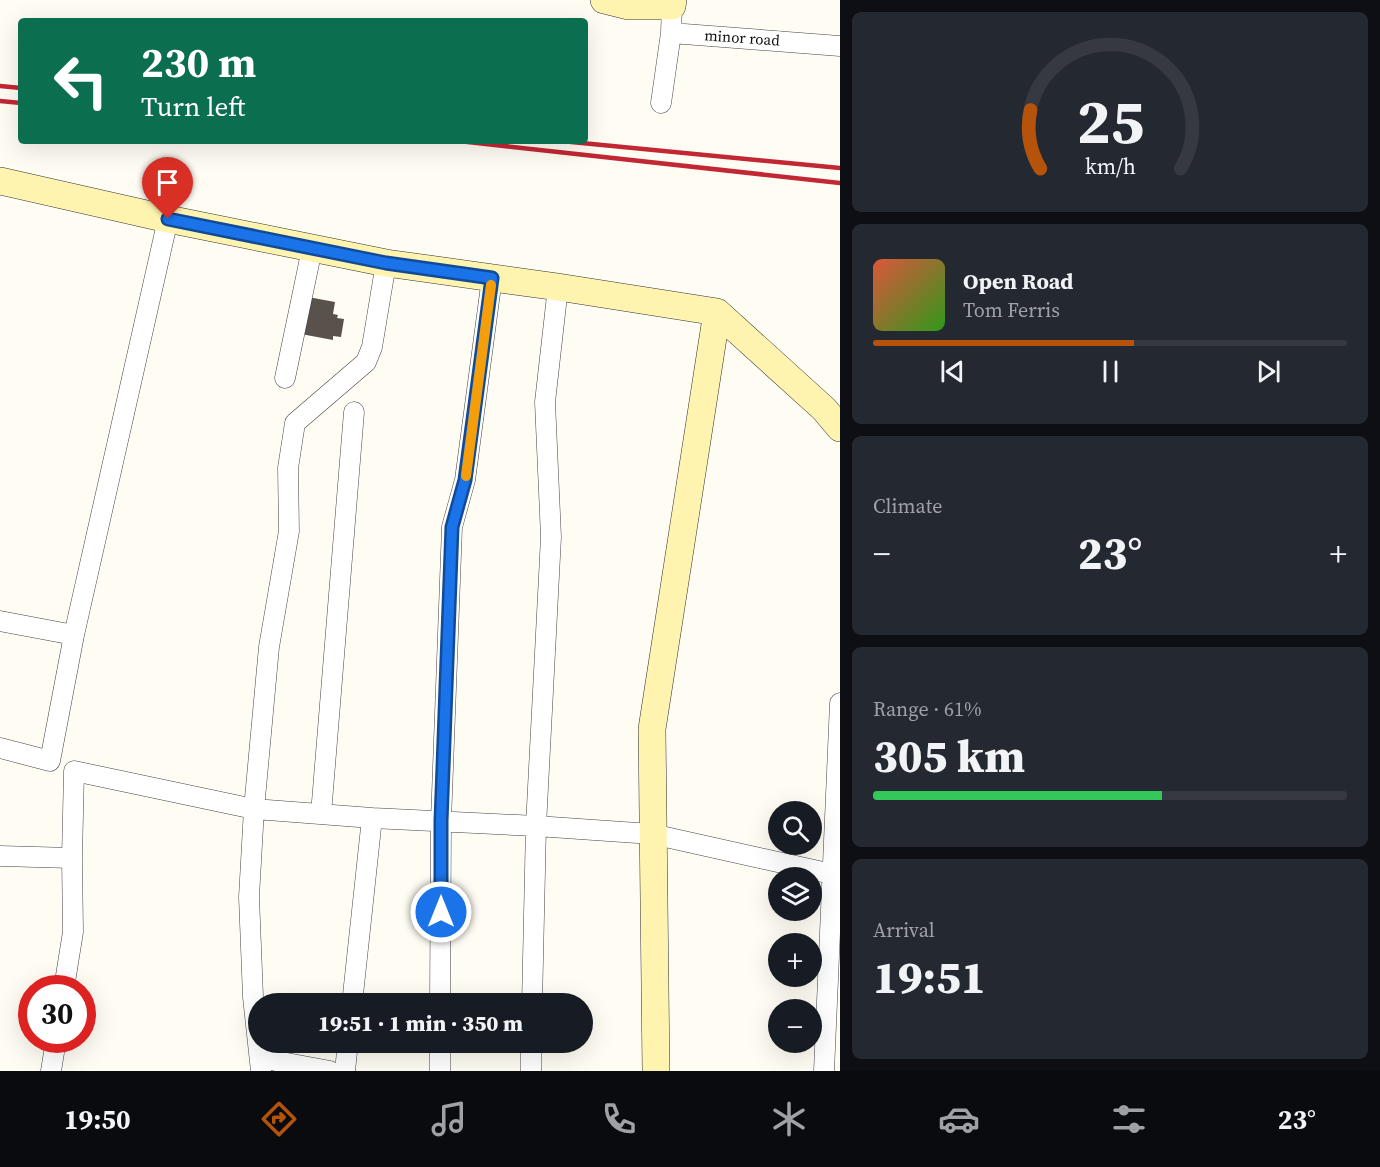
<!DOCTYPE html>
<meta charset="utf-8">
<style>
:root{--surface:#171b24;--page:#242831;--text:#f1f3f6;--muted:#9ea1a6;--line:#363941;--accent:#b45309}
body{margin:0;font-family:"Source Serif 4",serif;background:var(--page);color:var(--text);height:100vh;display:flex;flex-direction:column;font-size:22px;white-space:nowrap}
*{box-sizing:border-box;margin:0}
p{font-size:20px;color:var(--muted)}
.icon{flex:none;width:33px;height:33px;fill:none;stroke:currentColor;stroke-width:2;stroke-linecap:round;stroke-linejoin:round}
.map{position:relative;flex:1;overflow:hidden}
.drawer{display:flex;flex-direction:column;gap:12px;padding:12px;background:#0d0f14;width:540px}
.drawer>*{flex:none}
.top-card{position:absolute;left:18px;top:18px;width:570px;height:126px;border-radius:6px;box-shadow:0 6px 24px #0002;background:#0b6e4f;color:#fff;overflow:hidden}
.controls{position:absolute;left:768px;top:801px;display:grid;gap:12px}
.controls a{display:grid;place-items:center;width:54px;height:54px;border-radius:50%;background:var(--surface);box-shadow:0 6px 24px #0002;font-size:30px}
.speed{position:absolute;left:18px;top:975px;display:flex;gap:12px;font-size:30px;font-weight:700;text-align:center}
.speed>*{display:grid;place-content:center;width:78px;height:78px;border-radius:50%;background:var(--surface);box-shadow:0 6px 24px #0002;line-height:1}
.speed .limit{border:9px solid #d22;background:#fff;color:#111}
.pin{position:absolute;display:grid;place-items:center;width:51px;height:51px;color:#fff;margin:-62px -26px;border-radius:50% 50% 50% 0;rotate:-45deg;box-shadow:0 0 6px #0007}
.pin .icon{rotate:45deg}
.me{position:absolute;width:66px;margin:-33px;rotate:0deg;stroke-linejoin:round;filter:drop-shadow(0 0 4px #0008)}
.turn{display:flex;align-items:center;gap:21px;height:126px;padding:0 24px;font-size:27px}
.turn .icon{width:78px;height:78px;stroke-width:2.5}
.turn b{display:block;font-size:42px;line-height:51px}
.big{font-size:45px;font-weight:800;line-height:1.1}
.drawer .card{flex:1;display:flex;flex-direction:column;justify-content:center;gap:9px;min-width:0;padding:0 21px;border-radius:9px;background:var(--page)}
.drawer .dial{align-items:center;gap:0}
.dial svg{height:156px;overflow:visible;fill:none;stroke:var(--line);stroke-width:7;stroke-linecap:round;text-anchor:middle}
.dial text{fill:var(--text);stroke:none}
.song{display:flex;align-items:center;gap:18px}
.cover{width:72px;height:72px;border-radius:9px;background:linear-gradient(135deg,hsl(10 70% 55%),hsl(110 70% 35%))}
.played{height:6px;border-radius:3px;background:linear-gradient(90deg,var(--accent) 55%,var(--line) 55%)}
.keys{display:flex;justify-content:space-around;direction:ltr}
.heat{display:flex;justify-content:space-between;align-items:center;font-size:33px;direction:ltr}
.charge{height:9px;border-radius:4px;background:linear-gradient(90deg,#34c759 61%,var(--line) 0)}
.trip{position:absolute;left:248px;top:993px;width:345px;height:60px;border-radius:30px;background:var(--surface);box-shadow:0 6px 24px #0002;font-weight:800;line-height:60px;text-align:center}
.tabs{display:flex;height:96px;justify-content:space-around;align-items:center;background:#090b0e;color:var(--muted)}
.tabs .icon{width:42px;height:42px}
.tabs .selected{color:var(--accent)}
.tabs b{font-size:27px;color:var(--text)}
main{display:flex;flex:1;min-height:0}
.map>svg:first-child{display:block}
</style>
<main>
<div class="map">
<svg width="840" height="1071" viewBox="0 0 840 1071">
<rect width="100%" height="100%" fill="#fffcf4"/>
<path fill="#59514c" d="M308 297 335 302 333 314 338 315 337 318 344 319 341 337 333 336V340L301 334Z"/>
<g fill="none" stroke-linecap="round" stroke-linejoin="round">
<g stroke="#434343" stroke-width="21">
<path id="street" d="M672 6 671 33 840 46
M661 103 671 33
M285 378 312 249
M0 621 74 635 50 761 0 748
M74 635 168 219
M321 814 354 412
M372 818 536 826 551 537 545 402 558 287
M0 856 72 858
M64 988 73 932 72 858 74 771 254 809 372 818 352 1004
M440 1004 441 821 452 527 465 480 492 278
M532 1004 536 826 652 834 832 874
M260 1058 330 1071
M51 1071 56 1040
M261 1071 253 997 249 897 254 809 269 647 289 531 288 468 295 423 366 362 372 347 386 263
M345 1071 348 1042
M440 1071V1042
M531 1071V1042
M824 1071 840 703"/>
</g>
<g stroke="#323232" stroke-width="28">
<path id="secondary" d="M604 0 628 6H672L673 0
M0 181 168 219 386 263 558 287 717 312 824 409 840 428
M656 1071 652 729 717 312"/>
</g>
<use href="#street" stroke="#fff" stroke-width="20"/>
<use href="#secondary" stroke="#fef3af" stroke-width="27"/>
<path stroke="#c22734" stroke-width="4.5" d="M0 86 21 88
M0 101 21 103
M459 141 840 183
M561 141 840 168"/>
</g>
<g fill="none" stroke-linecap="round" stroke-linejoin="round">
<g stroke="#114b97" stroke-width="15">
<path id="route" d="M168 219 386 263 492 278 465 480 452 527 441 821V912"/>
</g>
<use href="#route" stroke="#1a73e8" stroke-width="10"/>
<path stroke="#f59e0b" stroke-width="10" d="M466 476 491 285"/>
</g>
<g text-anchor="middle" stroke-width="6" stroke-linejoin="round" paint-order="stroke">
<g font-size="15" fill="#101010" stroke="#fff">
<text transform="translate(742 38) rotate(4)" y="5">minor road</text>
</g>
</g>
</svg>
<div class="controls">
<a><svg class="icon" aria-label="search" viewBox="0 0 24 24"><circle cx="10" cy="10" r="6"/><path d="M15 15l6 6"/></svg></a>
<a><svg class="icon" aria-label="layers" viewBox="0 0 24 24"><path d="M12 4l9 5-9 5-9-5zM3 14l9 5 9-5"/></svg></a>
<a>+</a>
<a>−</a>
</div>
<div class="speed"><div class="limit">30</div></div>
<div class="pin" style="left:168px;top:219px;background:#d93025"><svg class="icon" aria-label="arrive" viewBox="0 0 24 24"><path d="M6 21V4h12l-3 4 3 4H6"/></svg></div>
<svg class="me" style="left:441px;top:912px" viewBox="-20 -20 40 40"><circle r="17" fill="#1a73e8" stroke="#fff" stroke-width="3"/><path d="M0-11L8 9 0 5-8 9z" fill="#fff"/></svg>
<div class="trip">19:51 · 1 min · 350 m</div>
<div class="top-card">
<div class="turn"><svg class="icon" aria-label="left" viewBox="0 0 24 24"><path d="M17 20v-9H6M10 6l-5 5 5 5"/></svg><div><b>230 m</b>Turn left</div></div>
</div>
</div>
<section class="drawer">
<div class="card dial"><svg viewBox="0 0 100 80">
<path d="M14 69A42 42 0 1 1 86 69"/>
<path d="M14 69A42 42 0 0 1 9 39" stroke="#b45309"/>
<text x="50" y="56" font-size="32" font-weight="700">25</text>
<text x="50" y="72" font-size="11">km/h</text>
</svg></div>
<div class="card">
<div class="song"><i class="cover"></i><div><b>Open Road</b><p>Tom Ferris</p></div></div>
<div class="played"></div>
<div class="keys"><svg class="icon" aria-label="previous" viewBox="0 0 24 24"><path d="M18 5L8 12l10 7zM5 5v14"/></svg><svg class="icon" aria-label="pause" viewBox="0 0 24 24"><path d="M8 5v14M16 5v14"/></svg><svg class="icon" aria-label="next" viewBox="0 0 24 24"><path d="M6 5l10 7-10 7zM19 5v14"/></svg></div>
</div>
<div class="card"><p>Climate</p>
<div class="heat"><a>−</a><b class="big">23°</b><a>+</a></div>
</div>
<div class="card"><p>Range · 61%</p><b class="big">305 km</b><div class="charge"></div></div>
<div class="card"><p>Arrival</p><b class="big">19:51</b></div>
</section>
</main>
<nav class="tabs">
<b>19:50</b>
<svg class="icon selected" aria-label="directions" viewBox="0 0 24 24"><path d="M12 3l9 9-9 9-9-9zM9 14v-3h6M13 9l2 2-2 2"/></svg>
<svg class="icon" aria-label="music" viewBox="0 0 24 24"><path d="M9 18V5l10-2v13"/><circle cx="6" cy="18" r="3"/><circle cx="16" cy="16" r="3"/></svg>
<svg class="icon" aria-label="phone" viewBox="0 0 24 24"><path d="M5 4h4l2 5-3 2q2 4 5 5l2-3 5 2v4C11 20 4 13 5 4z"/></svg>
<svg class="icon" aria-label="climate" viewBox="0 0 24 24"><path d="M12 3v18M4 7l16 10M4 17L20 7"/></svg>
<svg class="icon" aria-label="car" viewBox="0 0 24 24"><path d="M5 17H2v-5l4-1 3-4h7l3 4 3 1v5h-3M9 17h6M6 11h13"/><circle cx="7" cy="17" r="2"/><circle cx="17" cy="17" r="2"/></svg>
<svg class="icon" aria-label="filters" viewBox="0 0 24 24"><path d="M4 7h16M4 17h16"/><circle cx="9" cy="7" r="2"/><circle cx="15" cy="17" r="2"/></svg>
<b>23°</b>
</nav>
